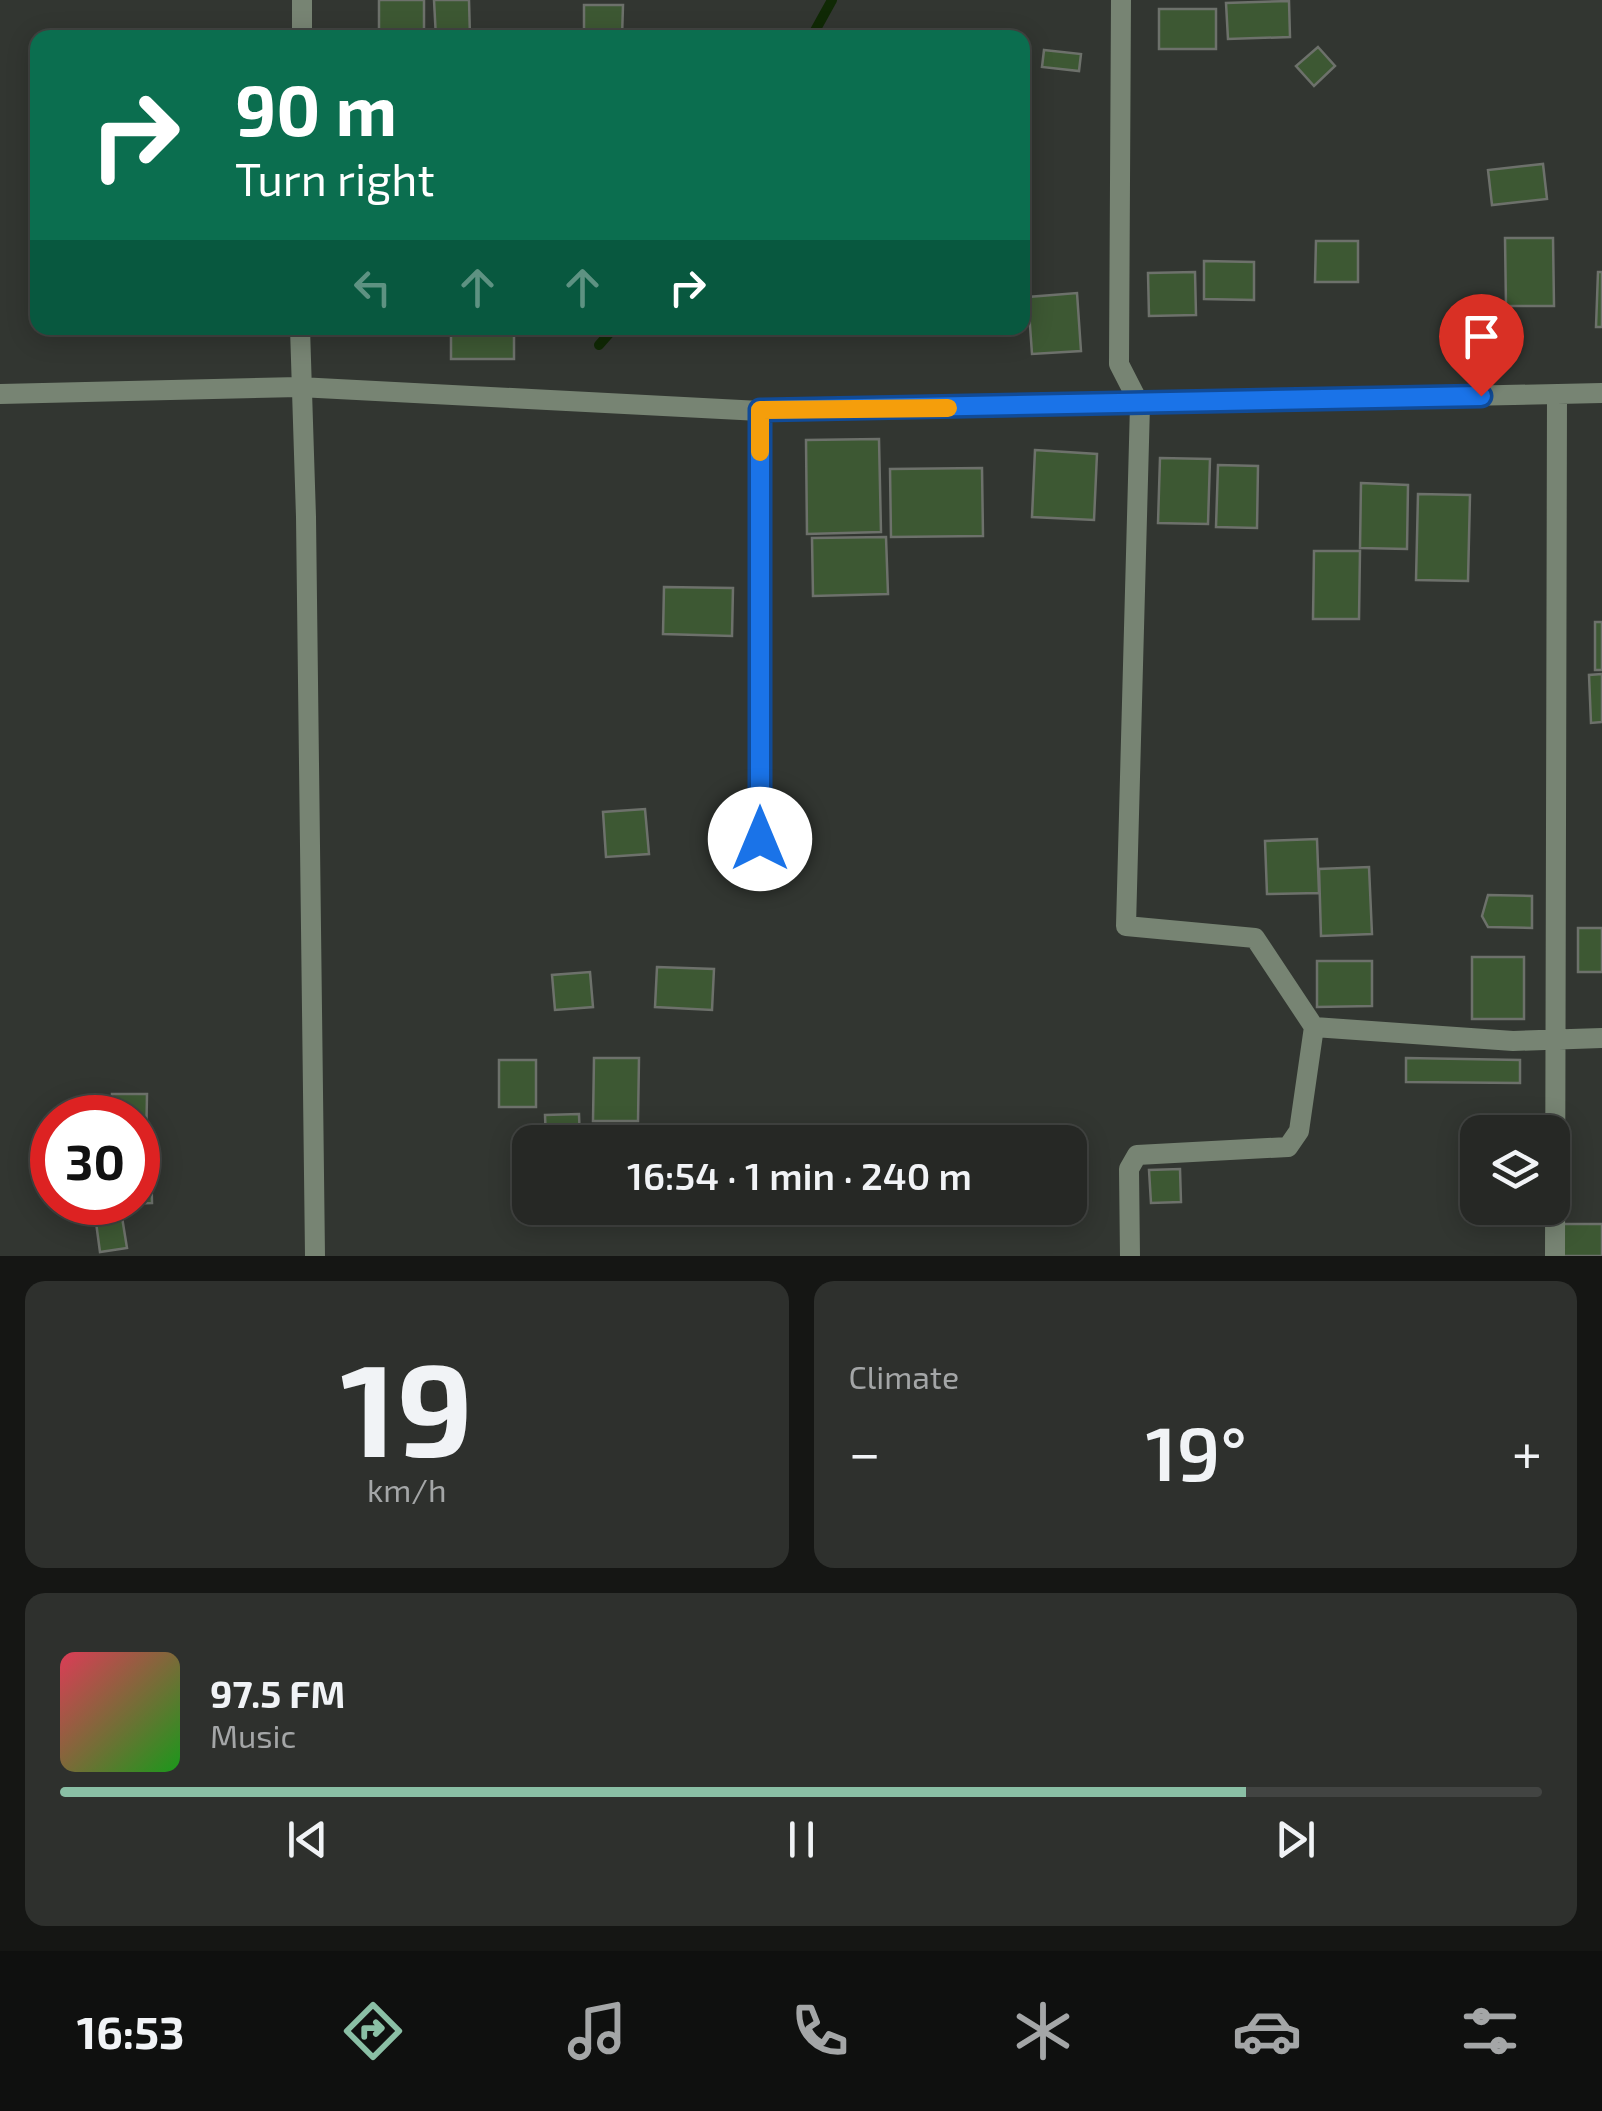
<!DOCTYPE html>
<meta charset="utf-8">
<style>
:root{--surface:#262825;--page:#2e302d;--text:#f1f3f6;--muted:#a4a6a7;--line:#424442;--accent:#8abfa5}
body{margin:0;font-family:"Exo 2",sans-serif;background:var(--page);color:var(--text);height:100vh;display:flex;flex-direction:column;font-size:38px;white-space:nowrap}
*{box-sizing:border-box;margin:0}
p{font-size:32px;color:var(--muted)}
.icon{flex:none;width:55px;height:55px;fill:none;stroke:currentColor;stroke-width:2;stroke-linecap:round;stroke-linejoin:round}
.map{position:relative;height:1256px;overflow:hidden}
.drawer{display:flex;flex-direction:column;gap:25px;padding:25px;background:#151614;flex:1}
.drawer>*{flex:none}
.hud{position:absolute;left:30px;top:30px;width:1000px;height:305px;border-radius:20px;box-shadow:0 5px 25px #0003,0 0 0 2px var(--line);background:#0b6e4f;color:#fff;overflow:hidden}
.fabs{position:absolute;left:1460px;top:1115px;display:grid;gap:20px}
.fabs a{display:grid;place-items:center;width:110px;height:110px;border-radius:20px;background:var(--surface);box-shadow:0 5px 25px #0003,0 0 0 2px var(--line);font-size:50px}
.speed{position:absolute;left:30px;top:1095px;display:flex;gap:20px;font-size:50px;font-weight:700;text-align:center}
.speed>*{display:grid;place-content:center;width:130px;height:130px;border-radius:50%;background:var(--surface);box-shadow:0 5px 25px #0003,0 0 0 2px var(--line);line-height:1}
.speed .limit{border:15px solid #d22;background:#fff;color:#111}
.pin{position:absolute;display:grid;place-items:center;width:85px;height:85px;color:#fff;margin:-102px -42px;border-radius:50% 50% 50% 0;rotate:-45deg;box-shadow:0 0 10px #0007}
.pin .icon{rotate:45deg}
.me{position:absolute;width:110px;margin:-55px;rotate:0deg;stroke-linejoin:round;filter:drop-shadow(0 0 8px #0008)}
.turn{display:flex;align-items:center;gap:35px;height:210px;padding:0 40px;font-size:45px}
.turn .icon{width:130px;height:130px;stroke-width:2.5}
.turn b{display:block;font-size:70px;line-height:85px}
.lanes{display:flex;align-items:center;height:95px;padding:0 40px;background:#0003;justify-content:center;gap:50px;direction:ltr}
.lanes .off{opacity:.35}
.big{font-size:75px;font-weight:600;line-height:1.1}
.drawer .card{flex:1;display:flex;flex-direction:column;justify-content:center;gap:15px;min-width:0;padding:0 35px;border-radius:20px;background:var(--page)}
.drawer .dial{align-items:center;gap:0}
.dial b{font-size:130px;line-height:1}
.song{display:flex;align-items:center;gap:30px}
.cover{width:120px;height:120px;border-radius:15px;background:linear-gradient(135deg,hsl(350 70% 55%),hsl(120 70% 35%))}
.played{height:10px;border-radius:5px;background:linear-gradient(90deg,var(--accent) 80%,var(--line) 80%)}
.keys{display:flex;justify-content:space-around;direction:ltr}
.heat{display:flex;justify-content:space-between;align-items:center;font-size:55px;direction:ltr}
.drawer .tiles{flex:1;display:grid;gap:25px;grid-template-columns:1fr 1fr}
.card:last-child{grid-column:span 2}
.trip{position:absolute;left:512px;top:1125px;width:575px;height:100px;border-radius:20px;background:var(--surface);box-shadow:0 5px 25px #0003,0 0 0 2px var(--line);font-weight:600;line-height:100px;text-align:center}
.dock{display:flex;height:160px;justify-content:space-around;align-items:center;background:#0f100f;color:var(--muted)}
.dock .icon{width:70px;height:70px}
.dock .current{color:var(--accent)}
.dock b{font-size:45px;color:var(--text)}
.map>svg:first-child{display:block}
</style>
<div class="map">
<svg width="1602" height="1256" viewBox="0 0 1602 1256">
<rect width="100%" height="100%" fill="#323631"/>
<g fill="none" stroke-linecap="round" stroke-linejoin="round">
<path stroke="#102905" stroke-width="10" d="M811 38 832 0
M599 345 614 328"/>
</g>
<path fill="#3d5833" stroke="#6d716b" stroke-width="2.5" d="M379 0H424V38H379Z
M434 0H469L470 37 436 38Z
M1289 1 1290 37 1228 39 1226 3Z
M584 5H623L622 38H584Z
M1159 9H1216V49H1159Z
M1318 47 1335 66 1314 86 1296 66Z
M1044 50 1081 54 1079 71 1042 67Z
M1543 164 1547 199 1492 205 1488 170Z
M1505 238H1553L1554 306H1506Z
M1316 241H1358V282H1315Z
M1204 261 1254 262V300L1204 299Z
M1195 272 1196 315 1149 316 1148 273Z
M1598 272H1602V327H1596Z
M1077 293 1081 351 1032 354 1028 297Z
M451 328H514V359H451Z
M879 439 881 532 807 534 806 440Z
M1035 450 1097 454 1094 520 1032 517Z
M1160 458 1210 459 1208 524 1158 523Z
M1218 465 1258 466 1257 528 1216 527Z
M982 468 983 536 891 537 890 469Z
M1361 483 1408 485 1407 549 1360 548Z
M1418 494 1470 495 1468 581 1416 580Z
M886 537 888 594 813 596 812 538Z
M1314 551H1360L1359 619H1313Z
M664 587 733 588 732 636 663 634Z
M1595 622H1602V670H1595Z
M1602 674V722L1591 723 1589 675Z
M645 809 649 854 606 857 603 812Z
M1317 839 1319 893 1267 894 1265 841Z
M1369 867 1372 934 1321 936 1319 869Z
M1488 895 1532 896V928L1488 927 1482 916Z
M1578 928H1602V972H1578Z
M1472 957H1524V1019H1472Z
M1317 961H1372V1006L1317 1007Z
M657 967 714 969 712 1010 655 1007Z
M590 972 593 1007 555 1010 552 975Z
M594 1058H639L638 1121H593Z
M1406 1058 1520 1060V1083L1406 1082Z
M499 1060H536V1107H499Z
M112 1094H147L146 1150H138V1118H112Z
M579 1114 580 1142H546L545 1115Z
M151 1159 152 1203 84 1205 138 1202V1160Z
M1180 1169 1181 1202 1151 1203 1149 1170Z
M121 1211 127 1248 100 1252 95 1215Z
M1563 1224H1602V1256H1563Z"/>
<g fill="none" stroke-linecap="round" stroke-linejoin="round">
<path stroke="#778473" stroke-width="20" d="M1121 0 1119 364 1140 405 1126 926 1255 938 1314 1027
M302 38V0
M300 328 306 517 315 1256
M0 394 299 387 760 411 1602 393
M760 411V839
M1130 1256 1129 1169 1137 1155 1288 1147 1299 1131 1314 1027 1513 1041 1602 1038
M1555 1256 1557 394"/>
</g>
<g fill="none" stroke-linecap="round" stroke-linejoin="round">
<g stroke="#114b97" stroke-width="25">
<path id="route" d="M760 839V410L1481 396"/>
</g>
<use href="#route" stroke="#1a73e8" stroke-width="18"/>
<path stroke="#f59e0b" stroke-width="18" d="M760 452V410L948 408"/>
</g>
</svg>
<div class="fabs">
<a><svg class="icon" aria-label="layers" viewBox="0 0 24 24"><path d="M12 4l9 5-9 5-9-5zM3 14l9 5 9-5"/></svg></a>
</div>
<div class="speed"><div class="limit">30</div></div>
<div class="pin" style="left:1481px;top:396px;background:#d93025"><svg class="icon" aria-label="arrive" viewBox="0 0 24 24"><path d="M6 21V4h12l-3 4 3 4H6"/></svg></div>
<svg class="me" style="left:760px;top:839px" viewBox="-20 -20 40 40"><circle r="19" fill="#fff"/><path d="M0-13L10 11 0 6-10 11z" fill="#1a73e8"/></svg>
<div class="trip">16:54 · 1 min · 240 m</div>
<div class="hud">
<div class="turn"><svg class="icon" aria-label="right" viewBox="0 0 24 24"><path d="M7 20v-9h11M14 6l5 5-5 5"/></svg><div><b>90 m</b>Turn right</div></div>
<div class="lanes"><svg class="icon off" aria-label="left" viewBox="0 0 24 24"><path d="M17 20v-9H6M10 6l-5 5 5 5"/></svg><svg class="icon off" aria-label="ahead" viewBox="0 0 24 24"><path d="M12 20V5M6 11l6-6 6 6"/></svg><svg class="icon off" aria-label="ahead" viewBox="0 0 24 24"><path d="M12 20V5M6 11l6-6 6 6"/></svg><svg class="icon" aria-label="right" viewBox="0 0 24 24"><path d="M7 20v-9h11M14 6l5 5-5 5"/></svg></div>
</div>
</div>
<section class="drawer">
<div class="tiles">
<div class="card dial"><b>19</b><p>km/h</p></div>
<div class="card"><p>Climate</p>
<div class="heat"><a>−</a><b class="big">19°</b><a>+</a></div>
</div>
<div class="card">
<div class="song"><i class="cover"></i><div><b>97.5 FM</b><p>Music</p></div></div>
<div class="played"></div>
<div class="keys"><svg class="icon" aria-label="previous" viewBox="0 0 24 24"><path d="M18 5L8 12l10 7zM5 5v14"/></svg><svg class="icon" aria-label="pause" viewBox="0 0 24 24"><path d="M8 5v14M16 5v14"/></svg><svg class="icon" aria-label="next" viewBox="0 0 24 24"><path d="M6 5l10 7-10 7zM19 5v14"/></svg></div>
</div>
</div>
</section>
<nav class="dock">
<b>16:53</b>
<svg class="icon current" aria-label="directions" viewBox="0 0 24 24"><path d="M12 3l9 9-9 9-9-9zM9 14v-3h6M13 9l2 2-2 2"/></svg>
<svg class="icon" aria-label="music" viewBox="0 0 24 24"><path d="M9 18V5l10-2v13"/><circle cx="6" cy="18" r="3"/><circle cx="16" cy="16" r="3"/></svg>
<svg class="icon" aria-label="phone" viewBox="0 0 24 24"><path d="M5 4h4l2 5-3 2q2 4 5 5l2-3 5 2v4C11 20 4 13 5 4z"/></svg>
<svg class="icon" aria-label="climate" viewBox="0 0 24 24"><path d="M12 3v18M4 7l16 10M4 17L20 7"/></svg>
<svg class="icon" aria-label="car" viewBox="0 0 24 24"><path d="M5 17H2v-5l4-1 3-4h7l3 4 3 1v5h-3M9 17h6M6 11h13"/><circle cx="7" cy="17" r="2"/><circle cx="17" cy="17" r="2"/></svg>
<svg class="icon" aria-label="filters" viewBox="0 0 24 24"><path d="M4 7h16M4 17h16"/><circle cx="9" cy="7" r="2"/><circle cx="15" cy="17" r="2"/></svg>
</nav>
